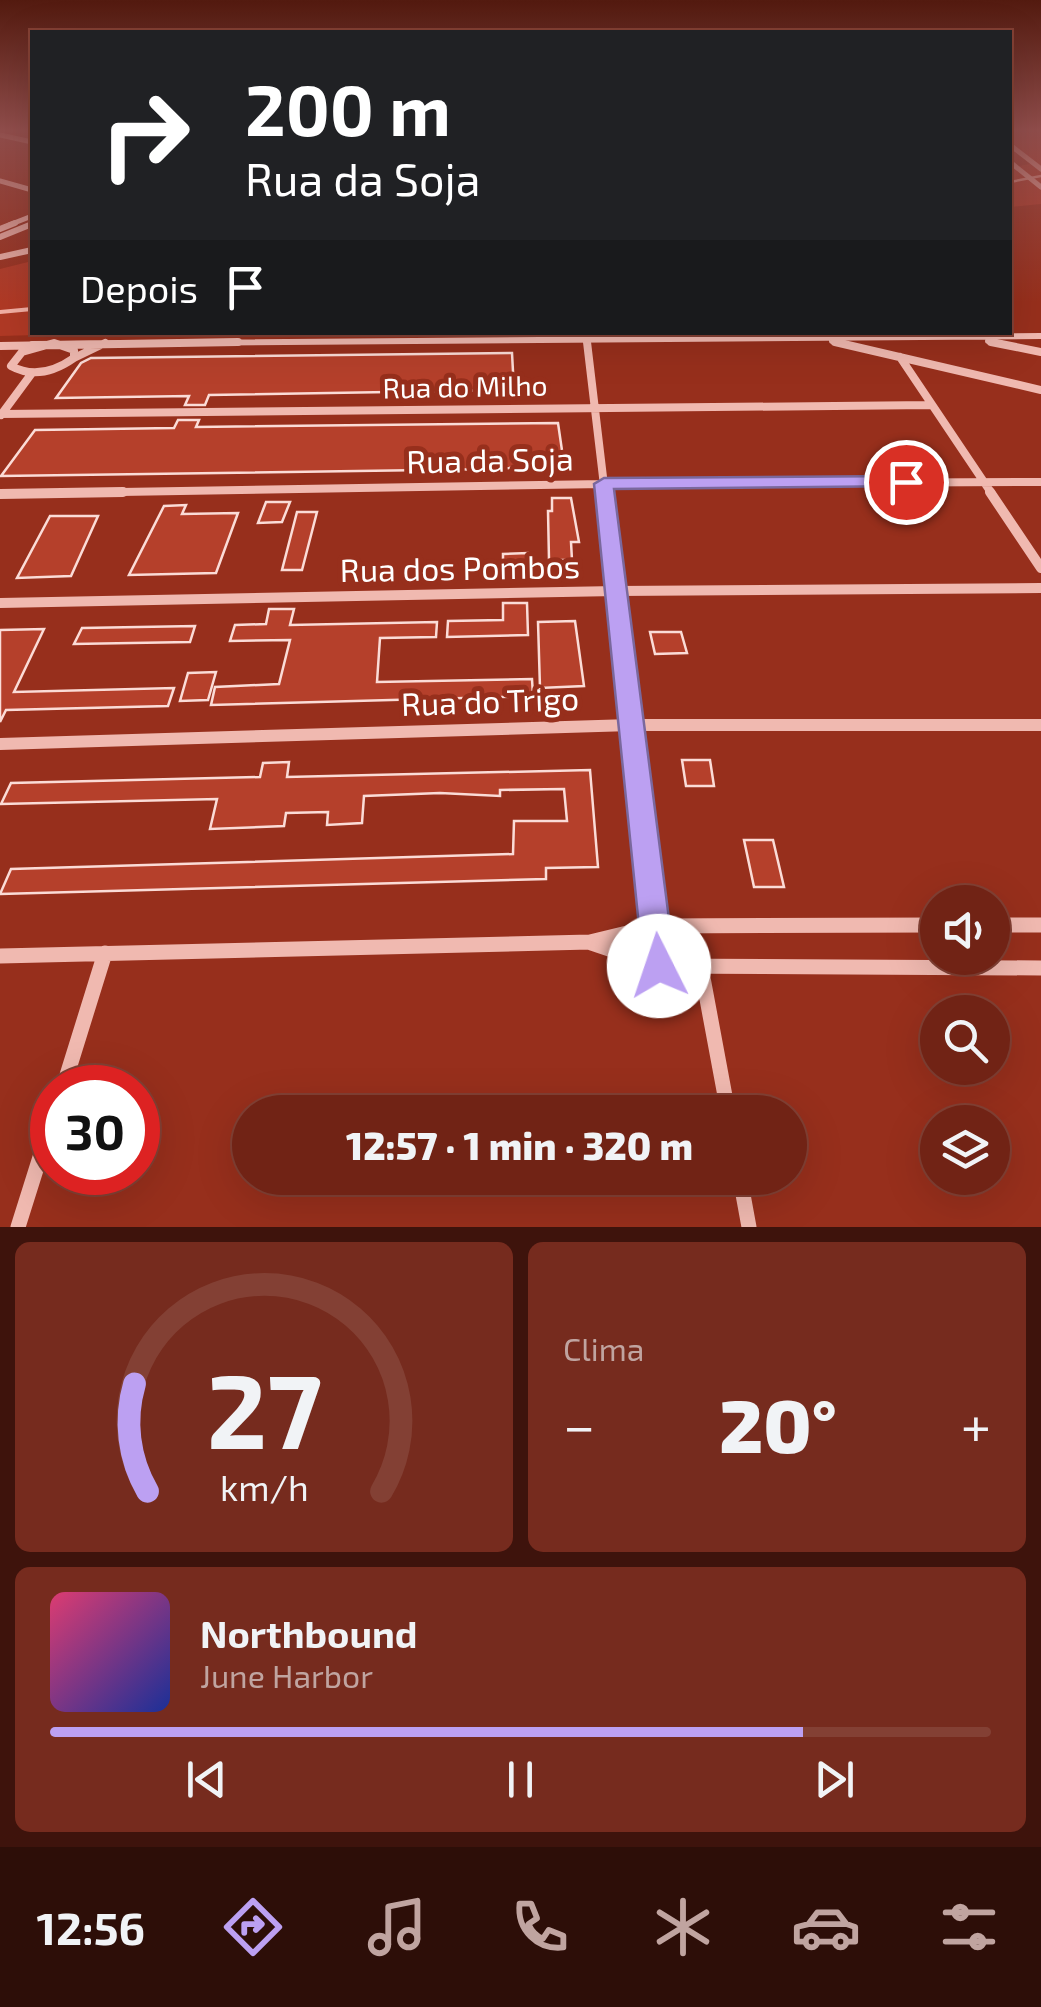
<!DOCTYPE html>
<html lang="pt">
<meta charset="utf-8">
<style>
:root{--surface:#712315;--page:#762b1e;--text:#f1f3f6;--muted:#c0a4a0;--line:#834034;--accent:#bca0f2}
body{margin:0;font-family:"Exo 2",sans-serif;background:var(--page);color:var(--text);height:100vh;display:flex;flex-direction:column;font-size:38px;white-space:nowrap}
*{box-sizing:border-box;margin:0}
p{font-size:32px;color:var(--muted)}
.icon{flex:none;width:55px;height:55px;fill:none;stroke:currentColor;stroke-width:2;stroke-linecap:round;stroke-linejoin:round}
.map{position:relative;height:1227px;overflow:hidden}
.side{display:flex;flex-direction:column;gap:15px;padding:15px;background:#3e130c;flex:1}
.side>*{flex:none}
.guide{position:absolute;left:30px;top:30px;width:982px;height:305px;border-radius:0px;box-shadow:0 10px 40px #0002,0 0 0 2px var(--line);background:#202124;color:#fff;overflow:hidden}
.buttons{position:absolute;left:920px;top:885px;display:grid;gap:20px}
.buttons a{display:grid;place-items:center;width:90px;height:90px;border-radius:50%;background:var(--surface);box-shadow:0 10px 40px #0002,0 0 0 2px var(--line);font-size:50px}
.speed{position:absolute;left:30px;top:1065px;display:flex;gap:20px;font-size:50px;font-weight:700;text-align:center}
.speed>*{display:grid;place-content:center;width:130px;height:130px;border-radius:50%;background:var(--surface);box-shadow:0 10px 40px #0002,0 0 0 2px var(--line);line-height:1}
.speed .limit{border:15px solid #d22;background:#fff;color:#111}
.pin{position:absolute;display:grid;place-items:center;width:85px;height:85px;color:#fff;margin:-42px;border:5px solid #fff;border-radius:50%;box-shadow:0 2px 10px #0007}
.me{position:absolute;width:110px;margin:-55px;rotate:356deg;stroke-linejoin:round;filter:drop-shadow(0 0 8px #0008)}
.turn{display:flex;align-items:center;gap:35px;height:210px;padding:0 50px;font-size:45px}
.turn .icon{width:130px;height:130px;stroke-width:2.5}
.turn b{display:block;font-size:70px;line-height:85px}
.then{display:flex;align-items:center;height:95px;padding:0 50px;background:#0003;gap:20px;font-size:38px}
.big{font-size:75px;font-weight:800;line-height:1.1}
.side .widget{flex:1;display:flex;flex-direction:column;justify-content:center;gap:15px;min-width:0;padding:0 35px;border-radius:15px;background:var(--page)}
.side .dial{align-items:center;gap:0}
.dial svg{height:260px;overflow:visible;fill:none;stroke:var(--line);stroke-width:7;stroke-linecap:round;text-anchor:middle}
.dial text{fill:var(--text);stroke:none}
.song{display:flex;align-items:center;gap:30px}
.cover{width:120px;height:120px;border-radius:15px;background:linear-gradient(135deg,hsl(340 70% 55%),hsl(230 70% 35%))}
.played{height:10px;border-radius:5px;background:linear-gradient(90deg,var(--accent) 80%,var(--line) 80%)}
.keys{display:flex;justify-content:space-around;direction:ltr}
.heat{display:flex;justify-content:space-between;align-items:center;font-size:55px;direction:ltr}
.side .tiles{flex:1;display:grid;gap:15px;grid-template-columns:1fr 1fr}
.widget:last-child{grid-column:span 2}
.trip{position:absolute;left:232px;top:1095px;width:575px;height:100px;border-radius:50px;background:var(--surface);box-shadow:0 10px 40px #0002,0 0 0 2px var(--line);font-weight:800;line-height:100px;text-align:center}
.tabs{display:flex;height:160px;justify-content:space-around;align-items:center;background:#2d0e08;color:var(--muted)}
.tabs .icon{width:70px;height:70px}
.tabs .current{color:var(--accent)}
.tabs b{font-size:45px;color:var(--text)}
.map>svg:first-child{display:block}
</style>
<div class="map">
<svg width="1041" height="1227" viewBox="0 0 1041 1227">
<rect width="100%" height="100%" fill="#972f1c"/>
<path fill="#b03925" d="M1010 130H1041V204L1010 207V168L1034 163 1020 151 1010 149Z
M32 261V332L112 333 0 336V269Z"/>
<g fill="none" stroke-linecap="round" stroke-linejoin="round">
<path stroke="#f2aea3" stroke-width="2.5" d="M1010 182 1041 176"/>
<path stroke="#f2aea3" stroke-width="4" d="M0 312 32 309"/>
</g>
<path fill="#b5402b" stroke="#fbdcd7" stroke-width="2.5" d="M512 353 514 390 209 395 205 405H185L189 396 56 398 81 363 91 358Z
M178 420H199L196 427 558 423 564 464 495 469 1 476 35 430 174 428Z
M552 498H571L579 542H571L572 560H549L548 511H552Z
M266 502H290L282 522 258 523Z
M186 505 182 514 238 513 216 573 129 575 164 506Z
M297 512H317L302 570H282Z
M50 516H98L71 576 17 578Z
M528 553 529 571H503V554Z
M503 603H527L528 635 447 637 448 621 503 620Z
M269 609H294L290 625 437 622 436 637 380 638 377 682 532 679 533 696 211 705 215 687 279 684 290 640 230 641 235 625 266 624Z
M575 621 584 686 540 688 538 622Z
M195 626 190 642 74 644 82 628Z
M44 629 14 692 174 688 168 706 6 710 0 722V630Z
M650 632H681L687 653 655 654Z
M216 672 208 700 180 701 188 673Z
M682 760H710L714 786H686Z
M289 762 287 777 590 770 598 867 546 868V879L0 894 11 869 513 854 514 821H567L564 789 500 790V796L440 793 364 796 362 823 327 825 328 812 286 813 284 826 210 829 217 799 1 804 11 783 260 777 263 763Z
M744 840H773L784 887H754Z"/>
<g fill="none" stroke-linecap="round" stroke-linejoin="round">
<path stroke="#f0b9b0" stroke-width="5" d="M0 135 32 142
M1010 145 1041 169
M1010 162 1041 187
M0 181 32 190
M9 225 32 216"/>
<path stroke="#f0b9b0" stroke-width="6" d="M0 229 15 223
M0 237 32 224
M0 257 32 250
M586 332 587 344
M832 341 846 344
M988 341 1003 344
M32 344 1041 336
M50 344H57"/>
<path stroke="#f0b9b0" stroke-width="8" d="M587 342 605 494
M835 342 1041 390
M991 342 1041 352
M54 343 74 350V358C54 372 33 378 11 366L22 352Z
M0 346 238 342
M900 357 992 494
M74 358 105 343
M0 414 931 405
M1 415 32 373
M0 494 604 484 1041 482"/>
<path stroke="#f0b9b0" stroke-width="10" d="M604 492 627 684
M990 492 1041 568
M0 494 123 492
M0 603 616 591 1041 588"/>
<path stroke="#f0b9b0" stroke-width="12" d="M626 682 654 925
M0 744 631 725H1041"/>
<path stroke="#f0b9b0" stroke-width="15" d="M654 922 659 966
M992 925H1041
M591 943 659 966 1041 968
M0 956 590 942 656 926 938 925
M701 967 728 1112
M63 1088 105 953
M740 1178 749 1227
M18 1227 52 1119"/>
</g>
<linearGradient id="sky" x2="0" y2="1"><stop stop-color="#531a0f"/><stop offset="0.43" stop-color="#904d4b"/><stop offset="1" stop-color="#904d4b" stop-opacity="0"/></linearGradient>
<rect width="1041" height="302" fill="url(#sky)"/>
<path fill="#bca0f2" stroke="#7a689d" stroke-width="2.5" d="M906 476 913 478V486L614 489 675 966 670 978 659 982 648 978 643 966 594 484 604 478Z"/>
<g text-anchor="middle" stroke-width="10" stroke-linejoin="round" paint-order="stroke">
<g font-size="28" fill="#fff" stroke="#972f1c">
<text transform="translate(465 387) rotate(-1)" y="10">Rua do Milho</text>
</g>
<g font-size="32" fill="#fff" stroke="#972f1c">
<text transform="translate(490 461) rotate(-1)" y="11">Rua da Soja</text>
<text transform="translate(460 569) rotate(-1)" y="11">Rua dos Pombos</text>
<text transform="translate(490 702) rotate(-2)" y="11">Rua do Trigo</text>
</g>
</g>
</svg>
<div class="buttons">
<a><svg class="icon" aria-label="sound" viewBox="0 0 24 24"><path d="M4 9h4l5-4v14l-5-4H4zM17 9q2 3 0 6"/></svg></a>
<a><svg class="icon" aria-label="search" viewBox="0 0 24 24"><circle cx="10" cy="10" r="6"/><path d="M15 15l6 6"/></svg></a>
<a><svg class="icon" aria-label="layers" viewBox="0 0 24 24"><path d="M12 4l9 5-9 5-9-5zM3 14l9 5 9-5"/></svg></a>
</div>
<div class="speed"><div class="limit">30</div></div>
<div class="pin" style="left:906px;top:482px;background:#d93025"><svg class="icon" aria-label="arrive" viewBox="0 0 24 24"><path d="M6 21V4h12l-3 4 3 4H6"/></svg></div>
<svg class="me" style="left:659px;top:966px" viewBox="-20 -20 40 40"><circle r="19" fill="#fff"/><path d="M0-13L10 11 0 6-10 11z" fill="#bca0f2"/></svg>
<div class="trip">12:57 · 1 min · 320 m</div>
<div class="guide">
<div class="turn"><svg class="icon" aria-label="right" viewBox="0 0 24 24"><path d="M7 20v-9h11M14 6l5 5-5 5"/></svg><div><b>200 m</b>Rua da Soja</div></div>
<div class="then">Depois<svg class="icon" aria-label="arrive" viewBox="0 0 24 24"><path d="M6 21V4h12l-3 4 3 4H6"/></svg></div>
</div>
</div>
<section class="side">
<div class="tiles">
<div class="widget dial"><svg viewBox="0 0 100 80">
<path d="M14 69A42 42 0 1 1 86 69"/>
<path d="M14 69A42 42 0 0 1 10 36" stroke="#bca0f2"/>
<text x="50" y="56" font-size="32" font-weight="700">27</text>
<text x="50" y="72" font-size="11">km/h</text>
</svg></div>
<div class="widget"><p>Clima</p>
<div class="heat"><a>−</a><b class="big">20°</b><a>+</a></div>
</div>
<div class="widget">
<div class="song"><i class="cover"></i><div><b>Northbound</b><p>June Harbor</p></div></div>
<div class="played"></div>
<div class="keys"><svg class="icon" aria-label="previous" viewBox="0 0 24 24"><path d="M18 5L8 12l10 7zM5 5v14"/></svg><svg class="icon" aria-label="pause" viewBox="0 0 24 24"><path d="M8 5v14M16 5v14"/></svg><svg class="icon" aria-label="next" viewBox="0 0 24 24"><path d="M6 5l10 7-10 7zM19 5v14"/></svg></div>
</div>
</div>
</section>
<nav class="tabs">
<b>12:56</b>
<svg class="icon current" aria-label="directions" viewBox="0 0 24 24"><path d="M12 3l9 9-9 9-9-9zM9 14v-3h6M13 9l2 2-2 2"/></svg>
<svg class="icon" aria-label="music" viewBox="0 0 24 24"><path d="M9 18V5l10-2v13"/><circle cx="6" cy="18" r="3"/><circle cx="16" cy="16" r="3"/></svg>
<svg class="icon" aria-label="phone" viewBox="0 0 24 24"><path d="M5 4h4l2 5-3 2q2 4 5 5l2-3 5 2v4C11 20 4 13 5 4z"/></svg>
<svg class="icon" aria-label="climate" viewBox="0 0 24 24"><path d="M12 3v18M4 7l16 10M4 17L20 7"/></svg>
<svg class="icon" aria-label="car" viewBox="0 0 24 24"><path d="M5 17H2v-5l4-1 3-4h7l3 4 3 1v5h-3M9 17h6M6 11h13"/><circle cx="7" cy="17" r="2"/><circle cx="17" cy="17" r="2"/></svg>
<svg class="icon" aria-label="filters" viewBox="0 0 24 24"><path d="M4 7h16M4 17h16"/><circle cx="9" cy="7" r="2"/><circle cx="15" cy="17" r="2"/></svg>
</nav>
